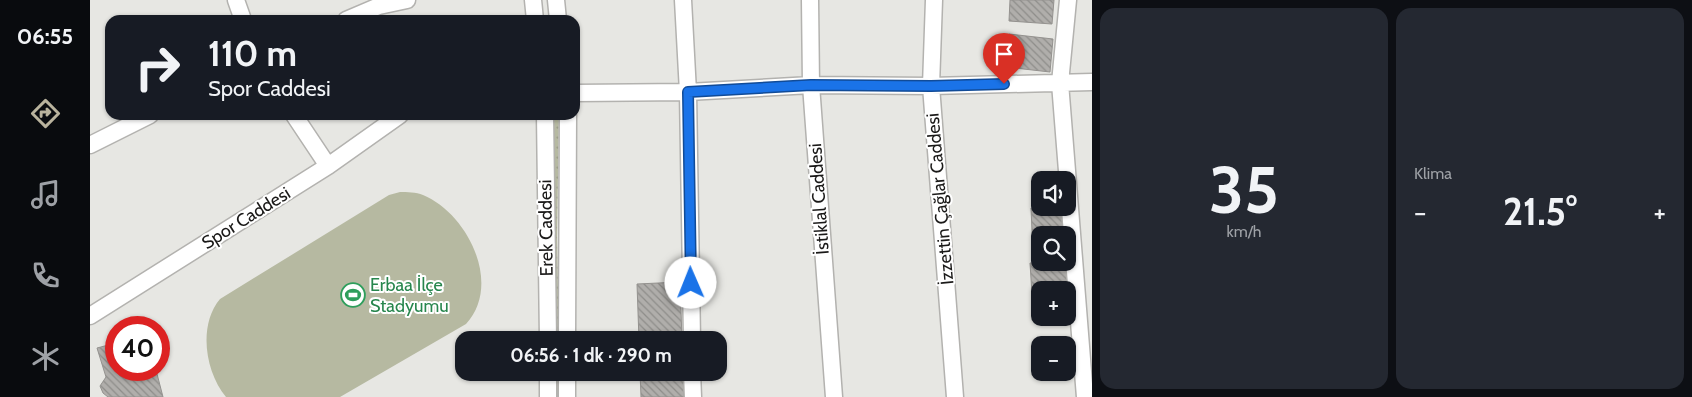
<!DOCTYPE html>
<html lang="tr">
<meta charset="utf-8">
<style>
:root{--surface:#171b24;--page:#242831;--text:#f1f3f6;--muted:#9ea1a6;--accent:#b9b39d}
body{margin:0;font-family:Cabin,sans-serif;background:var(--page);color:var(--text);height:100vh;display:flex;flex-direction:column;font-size:19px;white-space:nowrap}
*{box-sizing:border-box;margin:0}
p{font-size:16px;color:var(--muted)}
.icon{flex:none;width:28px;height:28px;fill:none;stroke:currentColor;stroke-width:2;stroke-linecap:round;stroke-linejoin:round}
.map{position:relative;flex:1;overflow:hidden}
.drawer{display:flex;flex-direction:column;gap:8px;padding:8px;background:#0d0f14;width:600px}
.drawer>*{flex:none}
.guide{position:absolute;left:15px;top:15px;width:475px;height:105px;border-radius:15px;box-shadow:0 1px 4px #0004;background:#171b24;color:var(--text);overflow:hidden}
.fabs{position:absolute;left:941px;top:171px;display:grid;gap:10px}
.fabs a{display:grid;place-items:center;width:45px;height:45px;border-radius:10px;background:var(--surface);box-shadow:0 1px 4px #0004;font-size:25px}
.speed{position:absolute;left:15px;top:316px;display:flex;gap:10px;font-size:25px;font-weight:700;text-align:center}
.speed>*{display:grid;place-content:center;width:65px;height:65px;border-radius:50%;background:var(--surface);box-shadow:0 1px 4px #0004;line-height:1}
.speed .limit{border:8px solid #d22;background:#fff;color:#111}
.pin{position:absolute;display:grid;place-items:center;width:42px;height:42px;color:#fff;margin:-51px -21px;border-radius:50% 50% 50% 0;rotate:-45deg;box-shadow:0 0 5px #0007}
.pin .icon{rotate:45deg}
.me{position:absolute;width:55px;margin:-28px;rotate:359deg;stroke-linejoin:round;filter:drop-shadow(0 0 4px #0008)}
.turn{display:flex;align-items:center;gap:18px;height:105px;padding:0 20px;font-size:22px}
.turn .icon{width:65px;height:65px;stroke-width:2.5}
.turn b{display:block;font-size:35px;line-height:42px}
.big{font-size:38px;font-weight:700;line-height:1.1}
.drawer .tile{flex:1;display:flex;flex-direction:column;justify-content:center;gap:8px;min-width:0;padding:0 18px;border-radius:15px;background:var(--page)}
.drawer .dial{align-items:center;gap:0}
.dial b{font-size:65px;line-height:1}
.heat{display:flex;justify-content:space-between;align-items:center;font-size:28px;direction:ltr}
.drawer .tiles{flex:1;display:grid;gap:8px;grid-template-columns:repeat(2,1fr)}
.trip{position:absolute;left:365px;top:331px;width:272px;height:50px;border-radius:15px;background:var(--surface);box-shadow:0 1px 4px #0004;font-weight:700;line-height:50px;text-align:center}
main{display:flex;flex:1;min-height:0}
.tabs{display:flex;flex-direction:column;width:90px;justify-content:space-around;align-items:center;background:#090b0e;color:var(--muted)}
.tabs .icon{width:35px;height:35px}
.tabs .selected{color:var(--accent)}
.tabs b{font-size:22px;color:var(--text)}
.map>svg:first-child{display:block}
</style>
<main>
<nav class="tabs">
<b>06:55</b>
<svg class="icon selected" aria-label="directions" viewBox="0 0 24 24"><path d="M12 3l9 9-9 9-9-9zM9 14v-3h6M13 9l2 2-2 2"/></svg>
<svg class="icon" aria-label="music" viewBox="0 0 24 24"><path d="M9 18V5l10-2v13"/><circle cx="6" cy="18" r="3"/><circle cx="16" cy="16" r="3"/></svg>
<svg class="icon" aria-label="phone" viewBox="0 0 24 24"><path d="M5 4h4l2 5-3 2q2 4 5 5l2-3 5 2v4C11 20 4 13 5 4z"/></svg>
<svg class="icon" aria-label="climate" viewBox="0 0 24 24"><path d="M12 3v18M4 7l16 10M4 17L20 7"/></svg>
</nav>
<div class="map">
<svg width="1002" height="397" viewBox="0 0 1002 397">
<defs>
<pattern id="grass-dots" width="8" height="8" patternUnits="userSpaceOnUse" patternTransform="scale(1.25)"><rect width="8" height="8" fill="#b6b9a1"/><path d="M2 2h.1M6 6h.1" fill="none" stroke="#9c9e8a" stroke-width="1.8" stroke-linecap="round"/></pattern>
<pattern id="building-back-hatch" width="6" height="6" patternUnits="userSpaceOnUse" patternTransform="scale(1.25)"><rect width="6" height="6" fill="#b0aeab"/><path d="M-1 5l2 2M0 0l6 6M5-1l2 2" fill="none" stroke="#8e8d8a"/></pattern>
</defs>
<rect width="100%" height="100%" fill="#e7e7e3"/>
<path fill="url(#grass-dots)" d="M463 115H469L467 236 469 340H463Z"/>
<path fill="#b6b9a1" d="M310 192C317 192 326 192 333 195 377 213 413 284 376 324L250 397H136C115 372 108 325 130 299L299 195Z"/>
<path fill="url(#building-back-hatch)" stroke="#94928f" d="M920 0H964L962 24 919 21Z
M919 34 963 39 960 72 916 67Z
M941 208H975L976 235H950V254H943Z
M978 262 982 307H978V290H950V309L943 310 940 263Z
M590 282 592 340H549L547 284Z
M26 343V370H66L73 397H18L13 393 10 386 16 377 7 348Z
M550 372H593L594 397H551Z"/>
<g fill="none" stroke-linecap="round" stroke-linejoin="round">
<g stroke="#b3b2af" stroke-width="19">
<path id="minor" d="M146 0 153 20
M443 0 445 20
M466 0 468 20
M593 0 598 92 602 340
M720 0 721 85 744 397
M844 0 841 86 865 397
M978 0 970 83 995 397
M256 20 289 6 317 0
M485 93 598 92 721 85 841 86 1002 82
M204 115 238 166
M455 115 458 340
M0 145 60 115
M0 316 238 166 310 115
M477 340 478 115
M458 372V397
M602 372 603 397
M477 397V372"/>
</g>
<use href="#minor" stroke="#fff" stroke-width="16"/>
</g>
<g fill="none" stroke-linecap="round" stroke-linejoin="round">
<g stroke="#114b97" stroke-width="12">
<path id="route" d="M601 283 598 92 721 85 841 86 914 84"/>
</g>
<use href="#route" stroke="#1a73e8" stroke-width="9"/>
</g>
<defs>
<g id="stadium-ring" transform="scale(1.25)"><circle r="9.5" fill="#fff" stroke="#2e9e5b" stroke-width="1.5"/><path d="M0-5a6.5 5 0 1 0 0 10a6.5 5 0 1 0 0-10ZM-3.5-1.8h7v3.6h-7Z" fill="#2e9e5b"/></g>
</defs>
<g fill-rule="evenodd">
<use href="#stadium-ring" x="263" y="295"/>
</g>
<g text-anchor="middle" stroke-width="4" stroke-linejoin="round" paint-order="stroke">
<g font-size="18" fill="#1a1918" stroke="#fff">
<text transform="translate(729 199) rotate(-94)" y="6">İstiklal Caddesi</text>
<text transform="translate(850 199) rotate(-95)" y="6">İzzettin Çağlar Caddesi</text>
<text transform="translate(156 218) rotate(-32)" y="6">Spor Caddesi</text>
<text transform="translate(456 228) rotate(-91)" y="6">Erek Caddesi</text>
</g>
<g font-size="18" fill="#27864d" stroke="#fff" text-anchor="start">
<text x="280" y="291">Erbaa İlçe<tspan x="280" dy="21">Stadyumu</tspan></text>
</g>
</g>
</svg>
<div class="fabs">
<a><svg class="icon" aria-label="sound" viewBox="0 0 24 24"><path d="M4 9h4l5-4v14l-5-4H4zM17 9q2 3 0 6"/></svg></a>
<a><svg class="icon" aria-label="search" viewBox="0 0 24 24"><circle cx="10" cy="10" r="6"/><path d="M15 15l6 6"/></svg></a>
<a>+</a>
<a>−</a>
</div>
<div class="speed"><div class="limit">40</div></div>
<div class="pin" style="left:914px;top:84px;background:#d93025"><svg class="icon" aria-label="arrive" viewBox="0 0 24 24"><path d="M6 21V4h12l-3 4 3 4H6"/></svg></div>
<svg class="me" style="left:601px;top:283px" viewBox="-20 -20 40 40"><circle r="19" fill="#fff"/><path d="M0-13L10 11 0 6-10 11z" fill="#1a73e8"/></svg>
<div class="trip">06:56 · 1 dk · 290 m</div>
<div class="guide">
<div class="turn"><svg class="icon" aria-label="right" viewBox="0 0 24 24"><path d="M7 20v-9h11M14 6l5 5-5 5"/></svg><div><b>110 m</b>Spor Caddesi</div></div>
</div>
</div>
<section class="drawer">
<div class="tiles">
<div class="tile dial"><b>35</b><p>km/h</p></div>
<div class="tile"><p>Klima</p>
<div class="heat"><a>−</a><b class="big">21.5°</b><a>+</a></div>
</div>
</div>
</section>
</main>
